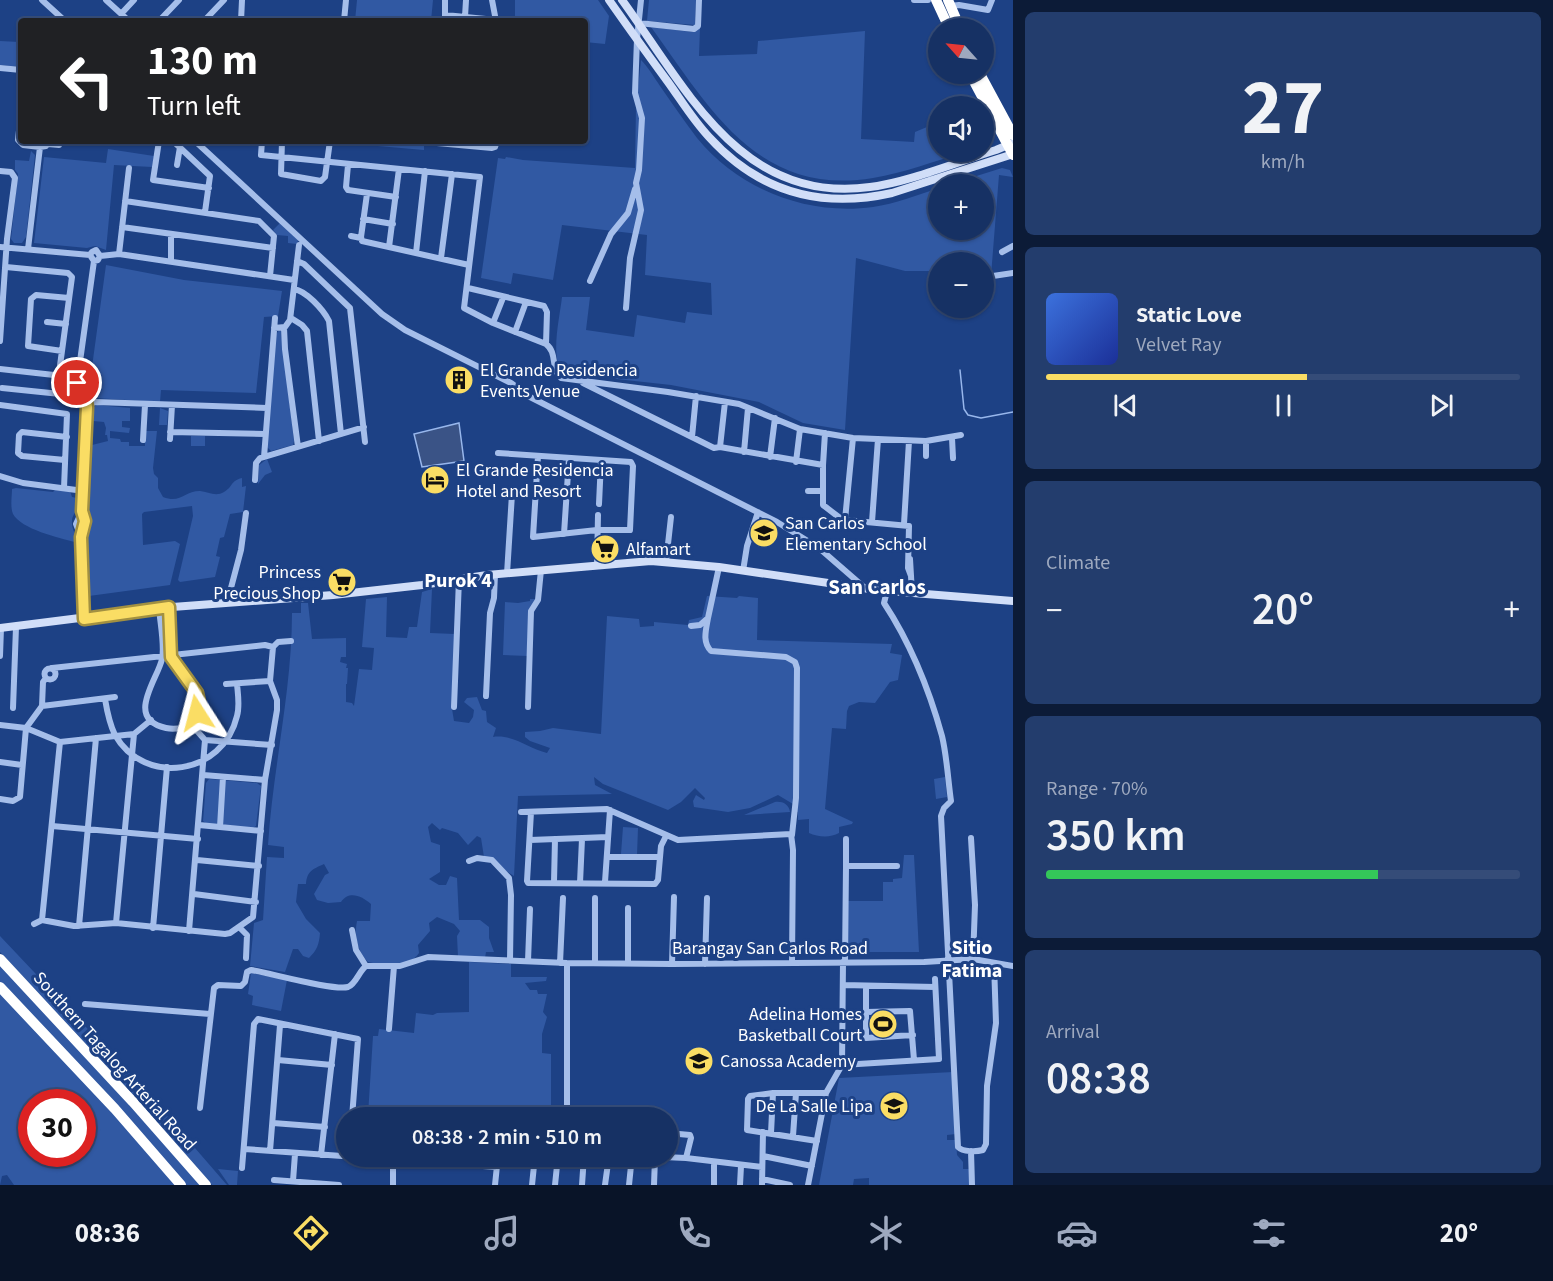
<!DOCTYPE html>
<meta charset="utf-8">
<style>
:root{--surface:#163164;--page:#233d6d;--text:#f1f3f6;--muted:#9ea9bf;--line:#354c78;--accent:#fadd64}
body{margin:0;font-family:"Source Sans 3",sans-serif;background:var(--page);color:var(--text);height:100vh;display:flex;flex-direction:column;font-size:22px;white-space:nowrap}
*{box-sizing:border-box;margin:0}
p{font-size:20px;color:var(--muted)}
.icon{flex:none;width:33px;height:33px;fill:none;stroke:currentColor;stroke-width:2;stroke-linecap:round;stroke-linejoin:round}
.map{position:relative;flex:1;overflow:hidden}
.drawer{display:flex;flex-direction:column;gap:12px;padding:12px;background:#0c1b37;width:540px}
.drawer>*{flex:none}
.hud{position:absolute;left:18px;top:18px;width:570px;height:126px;border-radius:6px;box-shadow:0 2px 4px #0004,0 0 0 2px var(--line);background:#202124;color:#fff;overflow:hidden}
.needle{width:39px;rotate:297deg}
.buttons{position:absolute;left:928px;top:18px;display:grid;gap:12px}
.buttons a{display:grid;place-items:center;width:66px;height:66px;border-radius:50%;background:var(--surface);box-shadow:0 2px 4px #0004,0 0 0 2px var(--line);font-size:30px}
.speed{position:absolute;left:18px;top:1089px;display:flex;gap:12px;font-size:30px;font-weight:700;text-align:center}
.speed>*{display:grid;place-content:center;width:78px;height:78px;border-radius:50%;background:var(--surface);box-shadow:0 2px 4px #0004,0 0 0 2px var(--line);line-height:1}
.speed .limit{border:9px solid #d22;background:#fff;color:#111}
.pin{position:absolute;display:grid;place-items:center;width:51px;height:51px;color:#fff;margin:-26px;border:3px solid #fff;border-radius:50%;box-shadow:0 2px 6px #0007}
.me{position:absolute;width:66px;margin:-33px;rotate:351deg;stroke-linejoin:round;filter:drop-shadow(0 0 4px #0008)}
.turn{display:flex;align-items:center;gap:21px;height:126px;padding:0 30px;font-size:27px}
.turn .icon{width:78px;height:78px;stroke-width:2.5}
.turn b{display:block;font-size:42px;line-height:51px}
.big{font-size:45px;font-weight:600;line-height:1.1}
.drawer .card{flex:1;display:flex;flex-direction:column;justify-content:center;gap:9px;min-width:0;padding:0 21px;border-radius:9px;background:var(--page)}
.drawer .dial{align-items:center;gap:0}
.dial b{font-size:78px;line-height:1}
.song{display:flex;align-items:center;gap:18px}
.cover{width:72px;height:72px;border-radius:9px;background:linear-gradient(135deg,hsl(220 70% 55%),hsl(230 70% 35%))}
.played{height:6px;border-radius:3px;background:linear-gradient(90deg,var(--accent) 55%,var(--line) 55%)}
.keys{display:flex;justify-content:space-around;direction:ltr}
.heat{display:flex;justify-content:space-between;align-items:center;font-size:33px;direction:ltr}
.charge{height:9px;border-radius:4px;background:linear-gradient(90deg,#34c759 70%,var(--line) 0)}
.trip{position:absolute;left:336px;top:1107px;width:342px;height:60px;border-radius:30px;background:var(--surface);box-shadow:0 2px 4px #0004,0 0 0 2px var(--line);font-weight:600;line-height:60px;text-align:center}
.tab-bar{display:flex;height:96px;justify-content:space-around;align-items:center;background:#091428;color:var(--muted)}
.tab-bar .icon{width:42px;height:42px}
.tab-bar .current{color:var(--accent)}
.tab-bar b{font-size:27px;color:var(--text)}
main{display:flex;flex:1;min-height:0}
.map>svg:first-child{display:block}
</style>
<main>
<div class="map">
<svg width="1013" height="1185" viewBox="0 0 1013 1185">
<rect width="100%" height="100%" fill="#1d4185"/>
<path fill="#3159a3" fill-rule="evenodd" d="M357 0H433L431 21H355Z
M515 0H598L609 16 605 44 585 42V21H515Z
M649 0H696L695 25 647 21Z
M651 27 692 32 700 28 699 56 757 54 758 41 865 31 861 139 914 142 915 132 939 122V152H965C935 161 904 173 873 178 757 197 709 107 651 27Z
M0 41 19 42 21 67 0 65Z
M641 60C648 67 654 77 660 86 672 103 684 121 697 138 740 190 807 216 873 207 895 204 917 195 939 188V230H984V184H951L1002 168 1010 170 1013 177 999 175 989 301 984 302V262H939V271H905L856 258 845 430 803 423 759 402 671 385 562 373C550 356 560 316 562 297H590L586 330 634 337 637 315 685 323 687 312 712 315 711 283 645 275 647 235 562 225 553 280 513 273 511 284 481 278 498 158 505 159 506 157 523 160 635 168 636 106Z
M984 119 994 139 990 144 984 146Z
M344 141H424V150L343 143Z
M108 149 154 156 152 167 114 165 106 250 95 246 87 248 34 243 44 157 106 163Z
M31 151 35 155 26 237 22 243H14L11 239 18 174 15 170V160L29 161Z
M280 223 298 240 297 244 288 243V236L277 235 273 230Z
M106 265 184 280 282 291 278 316 264 317 256 393 161 390 160 402 95 398 94 396 90 395 87 385 91 374Z
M279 330 281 331 294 441 293 445 271 451 267 447 275 336Z
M97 405 130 408V421H122V427L130 428 129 433 110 431V438L120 439 121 442H129V446H145V431H157L153 468 154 474 158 478V488L163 497C181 504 184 491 200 491 208 492 216 497 224 492 233 487 230 481 242 478V487L246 486 243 512 230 514 224 537 220 538 216 556 220 557 215 577 180 582 178 580 193 516 192 506 144 512 142 514 143 545 175 541 180 544 170 585 89 596 87 541 92 445 108 441 107 435H105L106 428 104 422 93 421V407Z
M160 408 168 411 167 425H159Z
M191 436H205V446H191Z
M267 459 272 472 265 475 258 484 259 465Z
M16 488 53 492 55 490 70 491 72 497 77 498 79 506C77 511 72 515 72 521 71 529 77 534 75 542 59 538 21 529 13 514 10 507 12 496 12 489Z
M432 589 430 633 455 634 452 709 454 721 469 723 473 717 474 710 464 702 467 698 477 697 482 710 486 711 487 722 496 728 493 737C513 734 529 749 547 753L550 748 530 741 525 737V732L540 731 553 728 601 734 607 616 639 619 640 627 654 626V622L688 625 689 620 702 617 707 596 737 598 739 596 758 598 757 640 892 644 890 653 902 655 898 680 890 682 875 703 859 702 849 706 847 711 846 729 832 728 825 809 853 822 852 824 839 827V833C830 838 818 837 809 833V819L798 820V812H795L793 804 778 795 750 808 728 812 694 807 693 801 696 795 704 800 705 798 695 788 681 802 668 810 603 784 594 777 595 785 612 794 518 796 514 876 484 857 481 838 477 836 468 845 458 833 442 828 440 830 432 823 428 827 431 842 440 845V872L429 879 439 885H446L450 876 457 878 459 920H480L489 927V938L494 952H486L485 958 458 957 457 936 460 931 454 924 437 917 429 923 430 931 418 945 419 953C410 968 383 965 368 962 357 950 354 936 357 921H370L371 904C362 896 349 890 341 902L328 903 317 900 314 894 325 875 329 873 324 864C313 869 307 871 306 884H298L296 902 306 919 320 933C319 945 317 950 309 958L303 956 298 949H293L285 972 250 966 254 923 263 920 267 857 284 858V847L268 845C273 767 292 691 292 613H301V603H308L312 639 346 638V657H341L340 662 347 664 346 668H348L347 684H346V702L352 703 354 706 359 669 372 670 374 648 362 647 366 599 387 597 386 637 407 638 409 627H417L422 592Z
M530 599H536L528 656 503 655 505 602 518 603 530 601Z
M945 777 947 797 936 799 934 779Z
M209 779 257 783 261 786 256 826 253 828 207 824 203 821 206 783Z
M775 802C782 801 789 804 790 812L744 815Z
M623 827 638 828 637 855 621 854Z
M904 855H914L919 952H848V901H883V882H893V879L902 878Z
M0 936 137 1081 227 1185H212L145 1107 0 952Z
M469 962 511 964V977H547L546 981 525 983 530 990H537L538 994H547L543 1012 547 1017 542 1034V1053L551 1054V1117L393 1118 368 1115 373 1036H378L379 1029 414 1033 416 1013 433 1015 437 1013 469 1012Z
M0 963 202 1185H186L117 1106 8 991 0 982Z
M251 973 287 980 281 1011 252 1005 253 996 248 994Z
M0 992 112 1111 177 1185H14L7 1175 2 1176 0 1185ZM32 1102H82V1154H32Z
M870 1018H896V1030H870Z
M953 1072 956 1134 947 1135V1140H956L957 1155 963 1162V1169H970V1185H869V1178L854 1179 853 1185H819L839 1078Z
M218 1169 238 1171 237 1185H229Z"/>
<path fill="#3a5386" stroke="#98b7ec" stroke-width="1.5" d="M459 423 464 461 422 467 414 434Z"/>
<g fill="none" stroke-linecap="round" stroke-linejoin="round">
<path stroke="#98b7ec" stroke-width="1.5" d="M960 370 964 409 968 415 981 418 1013 412"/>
<path stroke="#a5beea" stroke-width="6" d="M42 0 65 21
M106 0 129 21
M492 0 496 21
M914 0H928
M950 6 959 5 988 10 992 0
M121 14 134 0
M445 15 496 20
M465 17 466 0
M159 21 179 0
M204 21 224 0
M241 21 242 0
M344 21 346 0
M445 21V0
M639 23 694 29 698 26 699 0
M0 68 21 70
M21 111 18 140 23 145 40 147 28 249
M159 141 153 180 209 188
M173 141 210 176 205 212
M195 141 382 314 405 330 511 383 528 396 777 522 819 548 865 588
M262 141 261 155 480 177 464 308 493 323 546 344C558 353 550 369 561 378L668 392 739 404 800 429 853 438 926 441 961 435
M282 141 281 174 321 181 325 177 330 141
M437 143 492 148 495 147 497 141
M48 144 59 145
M40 147 46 146 49 141
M177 165 180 147
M348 165 346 187 348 190 396 197
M0 171 11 172 15 178 7 239 0 341
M367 194 361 237 362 241 469 265
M125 201 259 221 274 236 270 276
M363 219 393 224
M122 227 273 248
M171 234V260
M351 236 361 238
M0 247 90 255
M389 247 399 169
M1002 252 1013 246
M416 253 425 171
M119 254 129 168
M100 256 119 254 294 280
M441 258 452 174
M297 261 304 264 350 308 365 442
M993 276 1013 273
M590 281 611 234 628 213 635 189
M468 288 544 306 547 312 546 344
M294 289C306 291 323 309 329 321L341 434
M626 308 630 258 641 210 636 183 639 170 642 118 635 93 637 39 641 0
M291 318 302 325 307 331 319 441
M47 322 66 324
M493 323 503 298
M274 328 285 327 290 320 299 245
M284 328 285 349 298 447
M515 332 526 302
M62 351 28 346 31 299 36 295 69 298
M0 369 54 375 59 373 72 277 68 273 6 267
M583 383 714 448 720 447 823 465
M2 388 70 395 77 393
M87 404 96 402 267 408
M0 405 67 414 64 488
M170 432 265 434
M825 433 823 465V505L840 518 845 520 909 526 908 568 911 576
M692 437 696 396
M952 438 953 458
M170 439 172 405
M143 440 145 405
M926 441V456
M720 447 725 402
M744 452 748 408
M498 453 631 462 633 466 630 530H597L533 537 538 456
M264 457 275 318
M770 457 775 418
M65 460 22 456 18 453 19 435 22 432 67 437
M796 462 800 429
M0 476 23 483 84 491
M255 480 256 463 260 458 364 427
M808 491H823
M599 504 601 461
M845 520 853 438
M872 522 878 439
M904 524 909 441
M564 534 569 458
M81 537 85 523 82 511
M910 559 912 593
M666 562 671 517
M597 564 598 515
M743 571 747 546 758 512
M507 574 512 494
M887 591 884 603C911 644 929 689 942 736 947 757 948 780 951 801L944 808 941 816 958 1147C963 1152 976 1152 983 1150L986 1144 987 1086 996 1023 994 963
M227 603 241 550 246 513
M159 608C160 622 165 646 162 659 158 679 124 719 166 728 175 730 185 728 192 721 215 698 181 677 172 658 167 647 169 620 169 607
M708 618C706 630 702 642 711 651L786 657 795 662 797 668 796 798 792 835
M84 619 81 537 76 524 82 511 87 407 86 401 76 390 94 261 90 255 92 252 96 250 100 256 98 260 94 261
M691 626 700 625 708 618 719 567
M0 656 1 628
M52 668 265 645 273 647 278 642 291 641
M44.5 674a5.5 5.5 0 1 1 11 0a5.5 5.5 0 1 1-11 0Z
M226 684 270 681
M486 696 490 613 494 598 495 574
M105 699C107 711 109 723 115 735 145 787 223 775 237 716 240 706 238 695 237 684
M42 706 43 682 46 678
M454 707 459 579
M528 707 531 611 538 600 541 570
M13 708 16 627
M190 723 205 740 272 745
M0 725 26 728 60 742 134 734 151 720
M0 762 22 765
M203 775 265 780
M0 799 13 801 20 797 26 728 42 706 115 697
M521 812 607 809 678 840 791 834 793 850 792 962
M531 812 527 881 528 883 655 884 658 880 661 846 666 836
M199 825 261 831
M52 826 198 839
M220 827 223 777
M971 838 975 905 973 959
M530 840 608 837
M607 857H660
M197 860 259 866
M469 861 477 858 492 860 509 878 511 895 510 960
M846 866V839
M554 882 555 839
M605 882 610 810
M580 883 582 839
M194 894 256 902
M42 920 60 742
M116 923 134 734
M34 924 42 920 74 926 116 923 225 934 230 933 253 917 265 780 277 710V700L270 681 273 647
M79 926 96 738
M239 927 247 935 246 958
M153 928 167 767
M352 930 356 950 366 966
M189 931 205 740
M528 961 530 909
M845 962 846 866H897
M560 963 563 898
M595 963V898
M628 963V908
M672 964 674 897
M705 964 707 898
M843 985 935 987
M866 986V1038L913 1035
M85 1004 210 1014
M866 1012 910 1011 914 1060
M389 1029 394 966
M278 1060 332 1065
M842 1065 939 1059 935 979
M200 1108 214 988 218 985 241 986 245 982 247 972 251 970C270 973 333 991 348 987 356 984 359 971 366 966H400L428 957 567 963 672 964 924 962 973 959 1013 966
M567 1118V963
M273 1123 325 1127
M668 1133 690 1135 691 1138 686 1158
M771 1133 773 1093
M793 1136 796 1093
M817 1141 747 1130 748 1099 750 1096 773 1093H826
M244 1149 497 1167
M270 1151 280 1025
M971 1151 972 1185
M321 1155 335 1034
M641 1156 686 1158 762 1167
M763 1156 812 1166
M242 1168 254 1024 258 1019 358 1039 352 1118
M762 1179 790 1185
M274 1180 339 1185
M293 1181 295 1154
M393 1185V1161
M495 1185 498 1156
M532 1185 535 1156
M555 1185 558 1156
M582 1185 584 1156
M605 1185 609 1156
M629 1185 632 1156
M654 1185 655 1158
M714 1185V1162
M740 1185 741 1166
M762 1185 763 1132
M808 1185 826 1093 842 1065 843 962"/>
<path stroke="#d1def8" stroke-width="8" d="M609 0C628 27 648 55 668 82 681 100 693 120 709 137 759 192 821 209 892 193L1013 154
M622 0C686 88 741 205 870 187 909 182 957 162 996 150L1013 143
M0 628 159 608 333 595 422 585 487 575 651 561 719 567 876 590 1013 601"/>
<path stroke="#fff" stroke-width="10" d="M936 0 949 28
M948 0 960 28
M970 74 1013 155
M980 74 1013 135
M0 959 133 1102 206 1185
M0 987 115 1109 181 1185"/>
</g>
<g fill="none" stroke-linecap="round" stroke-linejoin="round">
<g stroke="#a29041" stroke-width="15">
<path id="route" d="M77 383 76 392 86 401 87 407 82 511 85 521 81 537 84 619 169 607 171 657 197 693 199 702 197 713"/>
</g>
<use href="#route" stroke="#fadd64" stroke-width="10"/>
</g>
<defs>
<g id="building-disc" transform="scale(1.5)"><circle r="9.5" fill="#fadd64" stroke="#1d4185"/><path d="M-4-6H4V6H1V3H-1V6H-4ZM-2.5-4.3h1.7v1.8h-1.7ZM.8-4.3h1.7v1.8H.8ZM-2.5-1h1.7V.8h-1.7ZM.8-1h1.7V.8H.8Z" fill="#111"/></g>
<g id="hotel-disc" transform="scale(1.5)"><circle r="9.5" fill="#fadd64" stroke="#1d4185"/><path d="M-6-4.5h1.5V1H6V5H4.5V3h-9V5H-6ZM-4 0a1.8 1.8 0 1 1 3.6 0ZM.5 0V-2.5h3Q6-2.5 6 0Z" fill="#111"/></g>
<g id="school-disc" transform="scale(1.5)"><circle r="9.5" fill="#fadd64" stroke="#1d4185"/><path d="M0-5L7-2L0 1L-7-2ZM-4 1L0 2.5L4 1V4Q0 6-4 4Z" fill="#111"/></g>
<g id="supermarket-disc" transform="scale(1.5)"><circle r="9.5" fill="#fadd64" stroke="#1d4185"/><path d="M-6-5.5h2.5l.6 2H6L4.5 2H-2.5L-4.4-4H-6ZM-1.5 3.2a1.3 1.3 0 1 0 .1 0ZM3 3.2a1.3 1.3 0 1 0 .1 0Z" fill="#111"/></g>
<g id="stadium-disc" transform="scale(1.5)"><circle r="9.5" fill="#fadd64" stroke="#1d4185"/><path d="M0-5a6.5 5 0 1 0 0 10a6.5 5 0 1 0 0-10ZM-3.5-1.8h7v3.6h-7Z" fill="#111"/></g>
<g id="university-disc" transform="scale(1.5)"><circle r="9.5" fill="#fadd64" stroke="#1d4185"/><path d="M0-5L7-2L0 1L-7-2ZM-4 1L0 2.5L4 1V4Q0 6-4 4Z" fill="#111"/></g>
</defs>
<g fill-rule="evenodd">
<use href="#building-disc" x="459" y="380"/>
<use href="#hotel-disc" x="435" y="480"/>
<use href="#school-disc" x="764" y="533"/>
<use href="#supermarket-disc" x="605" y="549"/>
<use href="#supermarket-disc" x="342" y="582"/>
<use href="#stadium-disc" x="883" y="1024"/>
<use href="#school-disc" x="699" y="1061"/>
<use href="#university-disc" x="894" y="1106"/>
</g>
<g text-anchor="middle" stroke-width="6" stroke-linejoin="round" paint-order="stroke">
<g font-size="18" fill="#fff" stroke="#1d4185" text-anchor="start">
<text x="480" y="376">El Grande Residencia<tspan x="480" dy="21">Events Venue</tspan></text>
<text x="456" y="476">El Grande Residencia<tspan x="456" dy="21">Hotel and Resort</tspan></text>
<text x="785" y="529">San Carlos<tspan x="785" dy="21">Elementary School</tspan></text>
<text x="626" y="555">Alfamart</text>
<text x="321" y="578" text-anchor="end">Princess<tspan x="321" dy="21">Precious Shop</tspan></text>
<text x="862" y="1020" text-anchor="end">Adelina Homes<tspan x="862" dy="21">Basketball Court</tspan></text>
<text x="720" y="1067">Canossa Academy</text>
<text x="873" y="1112" text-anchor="end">De La Salle Lipa</text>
</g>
<g font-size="18" fill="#fff" stroke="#1d4185">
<text x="770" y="954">Barangay San Carlos Road</text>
<text transform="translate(115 1061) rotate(48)" y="6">Southern Tagalog Arterial Road</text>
</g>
<g font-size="20" font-weight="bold" fill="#fff" stroke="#1d4185">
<text x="458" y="587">Purok 4</text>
<text x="972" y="954">Sitio<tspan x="972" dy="23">Fatima</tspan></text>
</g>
<g font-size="21" font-weight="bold" fill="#fff" stroke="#1d4185">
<text x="877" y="594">San Carlos</text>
</g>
</g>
</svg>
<div class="buttons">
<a><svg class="needle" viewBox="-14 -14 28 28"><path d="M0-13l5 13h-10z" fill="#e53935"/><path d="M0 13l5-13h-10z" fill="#9ea9bf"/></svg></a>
<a><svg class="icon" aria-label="sound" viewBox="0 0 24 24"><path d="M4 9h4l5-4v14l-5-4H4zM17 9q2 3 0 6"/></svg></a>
<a>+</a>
<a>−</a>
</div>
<div class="speed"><div class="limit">30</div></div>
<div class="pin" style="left:77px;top:383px;background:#d93025"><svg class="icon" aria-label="arrive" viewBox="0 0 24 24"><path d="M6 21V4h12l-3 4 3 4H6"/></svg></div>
<svg class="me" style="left:197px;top:713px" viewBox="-20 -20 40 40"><path d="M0-17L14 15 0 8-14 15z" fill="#fadd64" stroke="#fff" stroke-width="4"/></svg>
<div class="trip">08:38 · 2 min · 510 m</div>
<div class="hud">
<div class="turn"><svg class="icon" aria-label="left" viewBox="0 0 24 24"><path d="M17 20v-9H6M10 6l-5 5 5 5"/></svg><div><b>130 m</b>Turn left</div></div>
</div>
</div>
<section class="drawer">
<div class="card dial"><b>27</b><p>km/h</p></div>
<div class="card">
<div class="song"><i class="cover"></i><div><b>Static Love</b><p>Velvet Ray</p></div></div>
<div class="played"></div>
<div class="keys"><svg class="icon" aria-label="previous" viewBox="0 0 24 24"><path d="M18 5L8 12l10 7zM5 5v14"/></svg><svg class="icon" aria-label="pause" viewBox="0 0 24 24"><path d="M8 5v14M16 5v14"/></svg><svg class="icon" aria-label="next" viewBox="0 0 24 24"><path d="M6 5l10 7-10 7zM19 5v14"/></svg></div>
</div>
<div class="card"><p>Climate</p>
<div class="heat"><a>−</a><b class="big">20°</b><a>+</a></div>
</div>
<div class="card"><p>Range · 70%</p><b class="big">350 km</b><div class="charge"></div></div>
<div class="card"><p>Arrival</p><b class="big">08:38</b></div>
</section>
</main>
<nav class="tab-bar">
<b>08:36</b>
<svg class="icon current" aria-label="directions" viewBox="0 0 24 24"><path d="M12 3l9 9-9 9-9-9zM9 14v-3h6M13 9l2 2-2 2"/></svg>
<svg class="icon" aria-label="music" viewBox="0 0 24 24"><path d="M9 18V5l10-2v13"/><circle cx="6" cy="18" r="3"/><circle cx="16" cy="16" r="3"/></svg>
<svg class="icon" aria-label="phone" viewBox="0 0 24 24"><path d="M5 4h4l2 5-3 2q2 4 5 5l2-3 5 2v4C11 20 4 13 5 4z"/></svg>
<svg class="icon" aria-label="climate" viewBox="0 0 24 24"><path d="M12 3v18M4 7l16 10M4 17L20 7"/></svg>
<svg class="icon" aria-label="car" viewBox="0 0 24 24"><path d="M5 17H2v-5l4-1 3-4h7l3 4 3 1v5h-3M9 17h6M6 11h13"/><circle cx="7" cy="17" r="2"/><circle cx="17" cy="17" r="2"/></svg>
<svg class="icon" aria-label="filters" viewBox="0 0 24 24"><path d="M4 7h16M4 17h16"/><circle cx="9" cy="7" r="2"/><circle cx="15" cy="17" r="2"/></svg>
<b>20°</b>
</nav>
